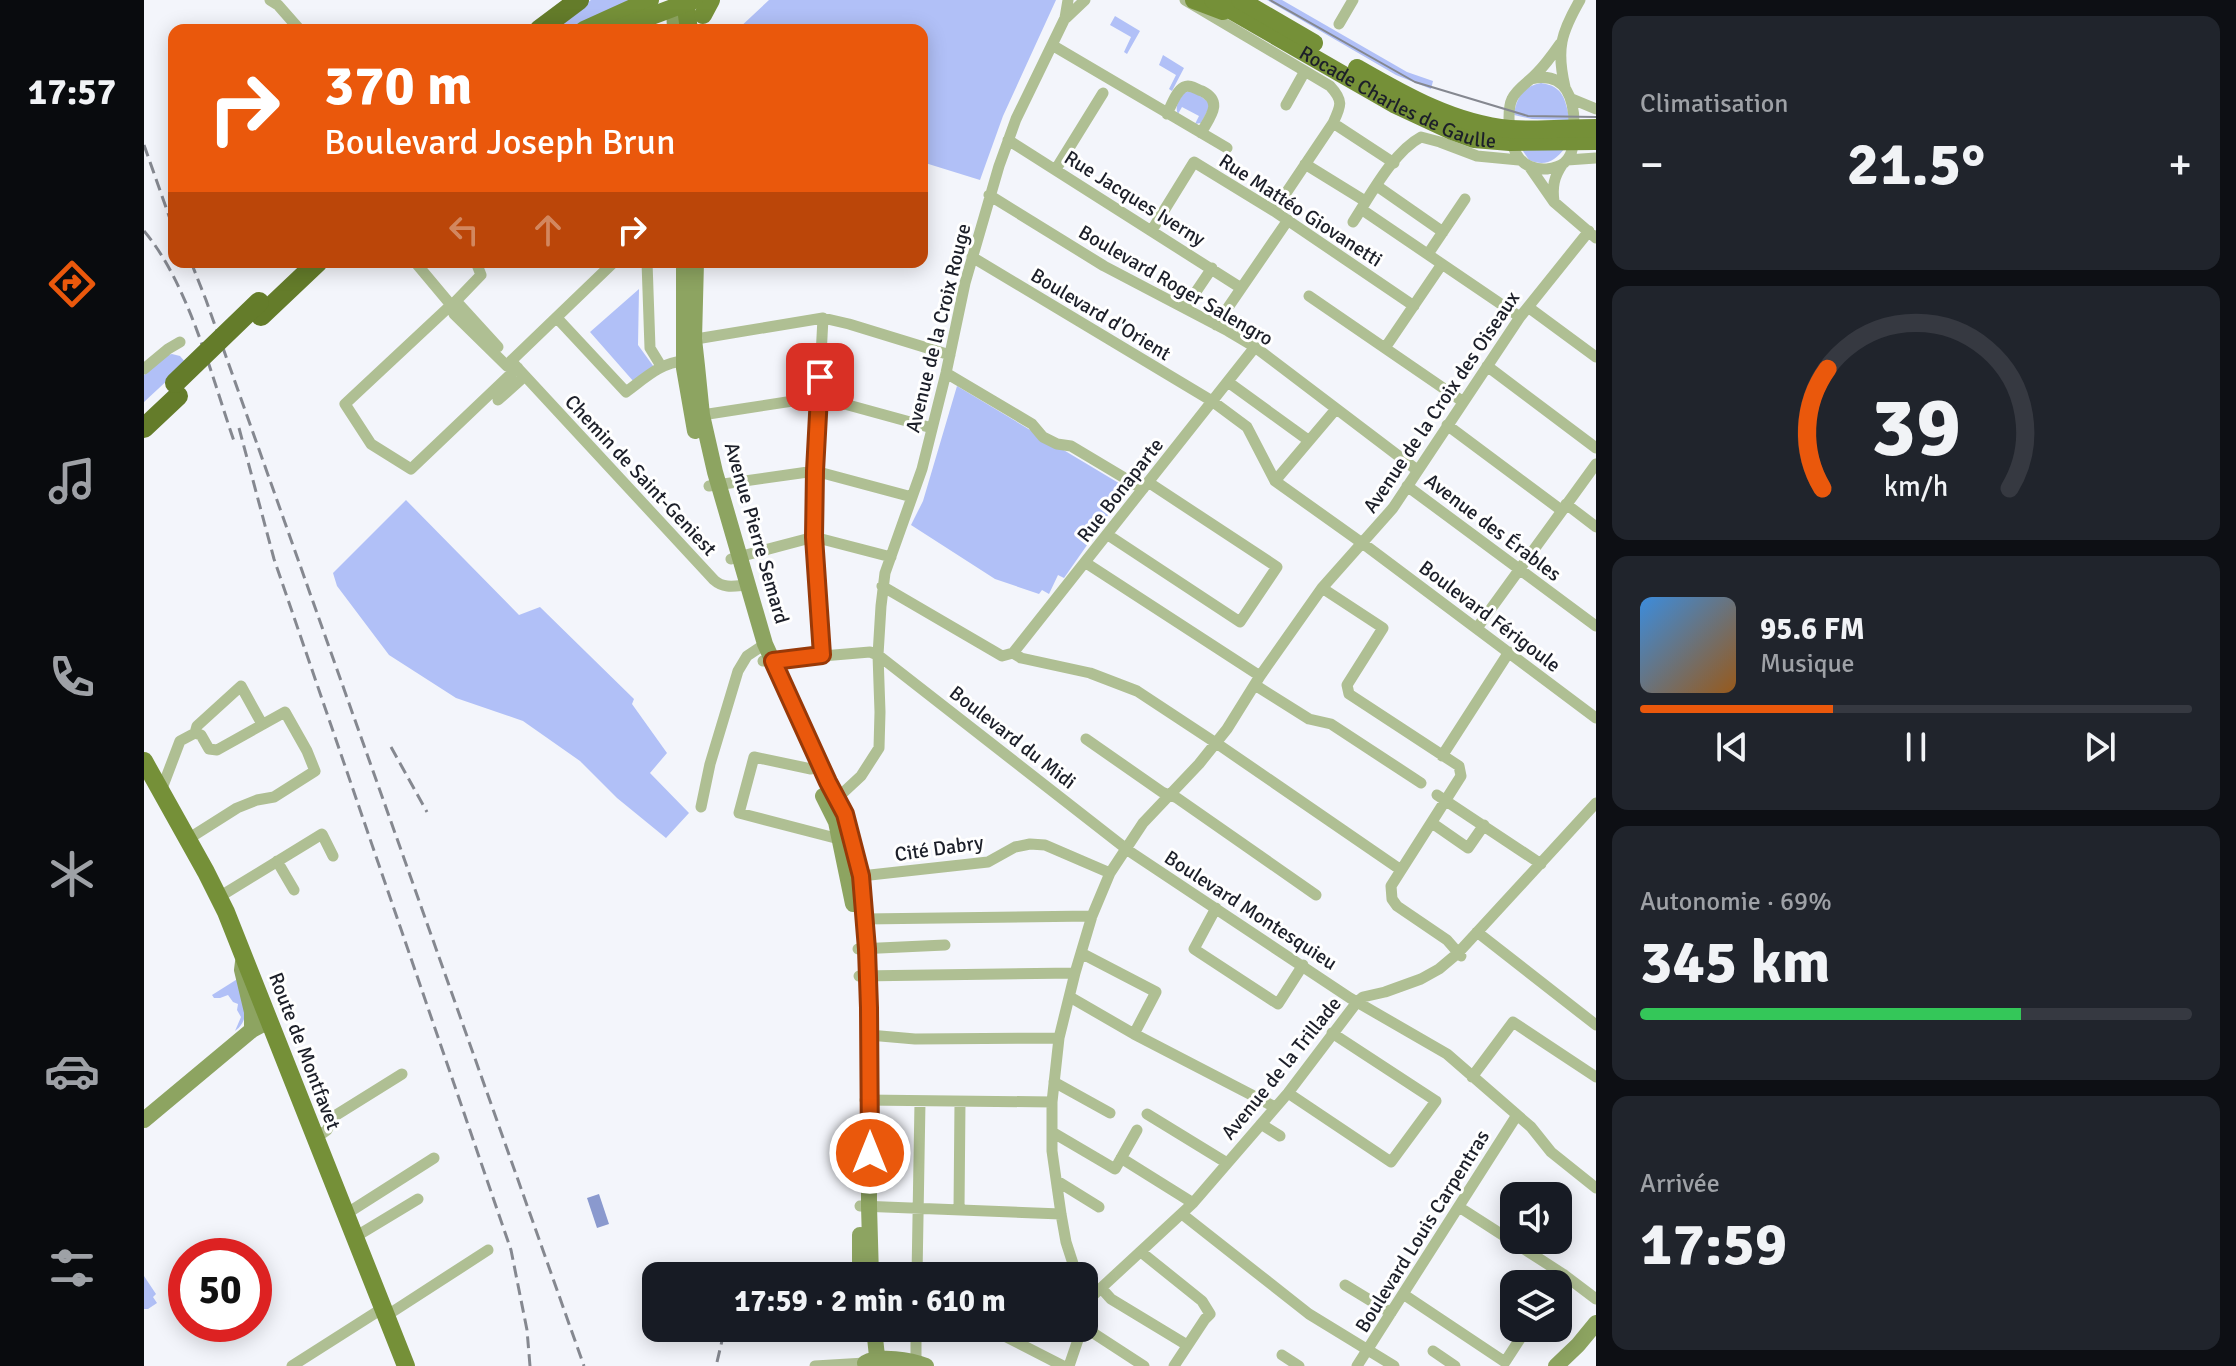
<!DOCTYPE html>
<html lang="fr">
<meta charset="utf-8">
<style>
:root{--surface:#171b24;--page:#20242c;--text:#f1f3f6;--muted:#9ea1a6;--line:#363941;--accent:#ea580c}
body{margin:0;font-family:Signika,sans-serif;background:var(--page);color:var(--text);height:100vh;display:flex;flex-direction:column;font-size:30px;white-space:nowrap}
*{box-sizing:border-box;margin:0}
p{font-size:26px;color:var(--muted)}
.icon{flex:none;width:44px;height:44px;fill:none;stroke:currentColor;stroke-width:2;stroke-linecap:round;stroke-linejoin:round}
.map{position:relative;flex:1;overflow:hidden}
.side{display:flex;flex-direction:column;gap:16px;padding:16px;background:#0d0f14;width:640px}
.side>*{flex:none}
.hud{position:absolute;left:24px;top:24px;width:760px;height:244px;border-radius:16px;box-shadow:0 4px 20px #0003;background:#ea580c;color:#fff;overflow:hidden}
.buttons{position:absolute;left:1356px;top:1182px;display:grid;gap:16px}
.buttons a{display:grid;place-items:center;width:72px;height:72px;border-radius:16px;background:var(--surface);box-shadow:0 4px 20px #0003;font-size:40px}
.speed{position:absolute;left:24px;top:1238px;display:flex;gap:16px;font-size:40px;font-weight:700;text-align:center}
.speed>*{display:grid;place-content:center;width:104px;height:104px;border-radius:50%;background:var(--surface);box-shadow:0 4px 20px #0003;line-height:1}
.speed .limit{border:12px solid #d22;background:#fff;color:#111}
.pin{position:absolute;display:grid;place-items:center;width:68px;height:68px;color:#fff;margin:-34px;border-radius:16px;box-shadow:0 4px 12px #0006}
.me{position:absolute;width:88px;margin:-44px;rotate:0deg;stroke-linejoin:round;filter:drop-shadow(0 0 6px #0008)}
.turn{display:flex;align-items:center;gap:28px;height:168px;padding:0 24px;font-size:36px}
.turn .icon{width:104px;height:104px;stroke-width:2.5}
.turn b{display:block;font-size:56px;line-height:68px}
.lanes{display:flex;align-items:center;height:76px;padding:0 24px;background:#0003;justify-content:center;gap:40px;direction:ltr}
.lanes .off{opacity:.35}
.big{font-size:60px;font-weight:800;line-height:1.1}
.side .tile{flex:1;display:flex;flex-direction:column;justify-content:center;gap:12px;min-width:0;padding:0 28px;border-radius:16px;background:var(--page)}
.side .dial{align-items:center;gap:0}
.dial svg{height:208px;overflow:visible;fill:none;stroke:var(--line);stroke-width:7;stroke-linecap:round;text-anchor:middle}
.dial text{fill:var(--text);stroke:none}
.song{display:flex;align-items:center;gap:24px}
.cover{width:96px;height:96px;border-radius:12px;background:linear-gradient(135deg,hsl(210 70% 55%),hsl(30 70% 35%))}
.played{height:8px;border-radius:4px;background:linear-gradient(90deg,var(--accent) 35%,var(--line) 35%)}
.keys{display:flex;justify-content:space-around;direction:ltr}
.heat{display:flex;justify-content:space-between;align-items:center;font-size:44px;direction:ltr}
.charge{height:12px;border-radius:6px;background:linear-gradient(90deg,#34c759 69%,var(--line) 0)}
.trip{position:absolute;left:498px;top:1262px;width:456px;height:80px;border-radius:16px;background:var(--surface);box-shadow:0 4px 20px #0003;font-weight:800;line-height:80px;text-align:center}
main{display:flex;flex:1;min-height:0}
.menu{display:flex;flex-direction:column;width:144px;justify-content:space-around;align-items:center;background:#090b0e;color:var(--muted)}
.menu .icon{width:56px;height:56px}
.menu .active{color:var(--accent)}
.menu b{font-size:36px;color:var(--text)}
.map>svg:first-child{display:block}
</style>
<main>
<nav class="menu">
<b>17:57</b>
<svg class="icon active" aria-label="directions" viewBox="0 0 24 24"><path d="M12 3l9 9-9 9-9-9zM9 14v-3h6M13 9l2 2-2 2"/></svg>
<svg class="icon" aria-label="music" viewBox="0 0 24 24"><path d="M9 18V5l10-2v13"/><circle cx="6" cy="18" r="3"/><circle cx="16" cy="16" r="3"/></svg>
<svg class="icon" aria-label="phone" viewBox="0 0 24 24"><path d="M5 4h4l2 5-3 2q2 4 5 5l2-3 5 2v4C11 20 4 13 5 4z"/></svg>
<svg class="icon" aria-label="climate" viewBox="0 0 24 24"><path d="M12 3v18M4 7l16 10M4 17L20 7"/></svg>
<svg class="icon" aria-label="car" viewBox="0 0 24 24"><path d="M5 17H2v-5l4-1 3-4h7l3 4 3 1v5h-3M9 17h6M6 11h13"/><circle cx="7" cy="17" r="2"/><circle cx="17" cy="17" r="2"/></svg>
<svg class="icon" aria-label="filters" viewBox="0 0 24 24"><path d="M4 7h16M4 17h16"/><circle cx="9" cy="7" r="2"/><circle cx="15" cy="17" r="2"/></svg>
</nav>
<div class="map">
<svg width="1452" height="1366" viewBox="0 0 1452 1366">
<rect width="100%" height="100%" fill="#f3f5fb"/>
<path fill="#b1c0f7" d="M447 0H488L426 30H405Z
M625 0H912L859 116 836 180 778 162V30H593Z
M1123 0H1138L1263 72 1289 81 1287 89 1252 75Z
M971 16 996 31 983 54 980 52 987 37 966 25Z
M1019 55 1040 68 1028 91 1025 89 1032 75 1015 65Z
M1397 83C1420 86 1421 100 1426 120L1388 119 1370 115C1372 98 1379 86 1397 83Z
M1048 90 1067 104 1057 123 1051 124 1055 116 1038 107 1034 114C1030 106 1036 99 1040 93Z
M1377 148H1421C1411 161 1401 167 1385 160Z
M495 289 494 345 510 367 490 382 446 332Z
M28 354 36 356 42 363 0 402V375L23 355Z
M813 386 983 488 920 578 914 575 905 594 898 590 895 594 851 579 767 525 779 501Z
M262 500 375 615 396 607 490 699 488 704 523 753 506 773 545 813 522 838 473 798 436 761 379 721 312 698 245 655 193 586 189 573Z
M95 978C99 997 109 1018 91 1031L97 1017 93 1010 94 1004 89 1002 84 995 76 998H70L68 995Z
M0 1276 12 1294 9 1297 13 1303 4 1309H0Z"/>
<path fill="#8a99ce" d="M455 1194 465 1224 453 1228 443 1198Z"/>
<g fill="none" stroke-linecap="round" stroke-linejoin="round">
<path stroke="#afbf93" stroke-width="11" d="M126 0 134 5 156 30
M1041 0 1186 86C1200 101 1197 106 1189 123L1130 211
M922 18 941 0
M1195 24 1209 0
M908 45 1083 148
M1387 79C1423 70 1431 101 1430 129 1430 140 1430 155 1420 163 1415 167 1409 168 1403 169 1372 171 1365 144 1365 118 1365 112 1365 105 1368 99 1373 88 1385 82 1393 73 1402 64 1409 54 1416 44
M1421 87C1412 49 1417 33 1436 0
M1428 99 1452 109
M1142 105 1161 71
M1023 114C1027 106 1032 91 1040 87 1046 84 1052 89 1058 91 1080 102 1066 117 1057 133
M1189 123 1250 163
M864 140 1097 288
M1423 160 1452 158
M1161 164 1221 201
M1385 166 1410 202 1452 238
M912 169 959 93
M1233 186 1299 232
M845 195 960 266 1084 331 1111 347 1273 470
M1410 201C1408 187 1410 177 1418 165
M1217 209 1376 317
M1209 222C1226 196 1249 152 1277 137L1296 142 1333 156 1375 160
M1008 230 1050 162 1130 211 1270 306
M1284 254 1321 199
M828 257 1068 401 1103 427 1131 481 1225 548 1452 718
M271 262 307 305 312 301 354 347
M503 262 506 348 517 366
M1165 296 1318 401
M312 301 337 275 332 262
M1384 307 1452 357
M1041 308 1068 268
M413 318 482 392C500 379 517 362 540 361
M1072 325 1144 220
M546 340 679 318 705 324 806 355
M1241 348 1298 264
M367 361 470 262
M369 363 570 580C580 589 591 586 603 585
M1343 366 1452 448
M0 369 24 349 36 342
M371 370 267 469 227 444 201 404 307 305 310 314 363 366 371 370 374 368
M802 373 888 424 899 437 913 444 927 446 999 489
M1084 382 1164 440
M354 400 381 376
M558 415 675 397 788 428
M1303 425 1417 510
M1131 481 1192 409
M565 486 671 471 768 497
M1263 486 1452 626
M1422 504 1452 527
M964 535 1096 622 1133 567 1004 482
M587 559 670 537 747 557
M942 563 1116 676
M738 586 858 656 869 653
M1178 588 1239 628 1203 685 1205 694 1315 766 1317 776 1247 886 1248 899 1253 906 1303 940 1317 956
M1333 628 1452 464
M869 653 877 658 946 673 993 691 1078 747 1257 870
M869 653 1111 347
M678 655 670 537 671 471 679 318
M619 661 726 652 734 655 985 851 1206 998 1303 1054 1387 1127 1407 1152 1452 1188
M1111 685 1165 719 1187 724 1277 783
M51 733 53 726 97 686 118 724
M942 739 1018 792 1033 798 1172 895
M1298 756 1365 652
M667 769 610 757 595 813 695 839
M17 791 36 741 51 733 57 735 65 749 73 750 141 712 163 751 171 771 130 797 113 800 93 808 44 839
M1293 795 1397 864
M688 803 717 776 735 748 736 712 734 655 737 606 741 573 778 469 802 373 821 283 855 166 872 119 921 18 924 0
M557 807 566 764 594 671 603 656 621 644
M1288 823 1324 848 1340 825
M133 861 150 890
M717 876 844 862 871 847 886 844 901 845 966 873
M75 897 178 834 189 856
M1072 908 1050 949 1134 1004 1159 965
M720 919 948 916
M1333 932 1452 1025
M714 949 801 945
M937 953 1012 992 990 1034
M715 976 931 973
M926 997 990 1034 1131 1107
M725 1035 771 1039 915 1038
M1328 1077 1369 1022 1452 1077
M910 1082 966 1113
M1144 1093 1247 1162 1292 1101 1188 1033
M721 1100 908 1102
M1003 1114 1083 1163
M1117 1124 1136 1136
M908 1132 971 1169 993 1130
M172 1138 183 1130 189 1117 258 1074
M977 1158 1049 1203
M913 1181 955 1207
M716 1206 917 1214
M1315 1207 1419 1274 1452 1299
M815 1209 816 1102
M202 1214 290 1158
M1038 1214 1165 1314 1250 1366
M211 1237 274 1199
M997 1252 1058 1301 1066 1314 1061 1319 1030 1366
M773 1276 776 1102
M933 1276 922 1242 917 1214 908 1151V1102L915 1038 931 973 948 916 966 873 999 823 1055 764 1083 729 1116 676 1178 588 1249 508 1376 317 1445 231
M1201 1285 1247 1313
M958 1289 967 1299 1043 1345
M1259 1294 1361 1362 1383 1328
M242 1316 344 1250
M940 1316 943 1301 1049 1203 1144 1093 1213 1002 1219 997 1241 992 1277 979 1295 969 1314 953 1452 803
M940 1327 1000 1366
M845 1328 919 1366
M1289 1351 1311 1366
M1138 1355 1155 1366
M148 1366 239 1308
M671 1366 721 1363
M772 1366V1328
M925 1366 938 1328
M1213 1366 1373 1115"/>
<path stroke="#8da461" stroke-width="16" d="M530 8 531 30
M540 262V368L551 431
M552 262 550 339 553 366 558 415 571 472 621 644 684 782 701 814 717 876 723 949 725 1008V1206L727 1276
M679 796 692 822 709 904
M99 962 98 970 108 1012V1030
M0 1120 108 1030 125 1021
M716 1235V1276
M730 1328 734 1366
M721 1363C736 1355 766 1360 782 1366
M1412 1366 1434 1345 1452 1323"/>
<g stroke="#759038" stroke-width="18">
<path d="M541 0 545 30"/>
<path d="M1050 0 1079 11"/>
<path id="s1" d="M1069 0 1250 104 1308 131 1330 139 1366 142 1452 141"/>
<path d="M1096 0 1170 43"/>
<path d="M559 15 567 0"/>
<path d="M440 30 506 0"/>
<path d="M470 30 550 0"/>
<path d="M1213 68C1260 95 1310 124 1366 129 1394 131 1423 128 1452 128"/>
<path d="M0 761 62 872 82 912 262 1366"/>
</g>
<path stroke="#647c2a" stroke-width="20" d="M395 30 435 0
M117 316 174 262
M0 428 34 396"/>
<path stroke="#858890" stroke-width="2" d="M1126 0 1271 82 1384 116 1452 117"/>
<path stroke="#858890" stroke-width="3" stroke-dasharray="12 6" stroke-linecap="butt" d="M0 145 30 230
M0 231C45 284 68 378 91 444
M47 262 62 300 440 1366
M95 428 130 559 367 1250 383 1330 386 1366
M247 747 283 812
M596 1276 598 1272
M573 1362 581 1328"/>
<path stroke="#647c2a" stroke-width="20" d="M31 383 115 302"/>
</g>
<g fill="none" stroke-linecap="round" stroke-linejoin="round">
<g stroke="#983908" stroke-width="20">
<path id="route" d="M676 377 671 471 670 537 678 655 629 661 684 782 701 814 717 876 723 949 725 1008 726 1153"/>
</g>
<use href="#route" stroke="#ea580c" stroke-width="14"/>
</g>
<g text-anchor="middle" stroke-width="6" stroke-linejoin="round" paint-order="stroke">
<g font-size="20" fill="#1c1f29" stroke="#fff">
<text dy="7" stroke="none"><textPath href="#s1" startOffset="210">Rocade Charles de Gaulle</textPath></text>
<text transform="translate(991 198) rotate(32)" y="7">Rue Jacques Iverny</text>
<text transform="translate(1157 210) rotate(33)" y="7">Rue Mattéo Giovanetti</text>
<text transform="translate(1032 285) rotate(30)" y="7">Boulevard Roger Salengro</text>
<text transform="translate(957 314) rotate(31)" y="7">Boulevard d'Orient</text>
<text transform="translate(794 328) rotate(-76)" y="7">Avenue de la Croix Rouge</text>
<text transform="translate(1297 402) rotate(-56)" y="7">Avenue de la Croix des Oiseaux</text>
<text transform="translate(497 475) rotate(47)" y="7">Chemin de Saint-Geniest</text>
<text transform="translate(976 490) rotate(-52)" y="7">Rue Bonaparte</text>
<text transform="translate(1349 527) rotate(37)" y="7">Avenue des Érables</text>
<text transform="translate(613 533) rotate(74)" y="7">Avenue Pierre Semard</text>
<text transform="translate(1346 616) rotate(37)" y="7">Boulevard Férigoule</text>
<text transform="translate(869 737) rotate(38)" y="7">Boulevard du Midi</text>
<text transform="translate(795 848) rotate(-8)" y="7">Cité Dabry</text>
<text transform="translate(1107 910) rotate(33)" y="7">Boulevard Montesquieu</text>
<text transform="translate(161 1051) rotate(69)" y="7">Route de Montfavet</text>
<text transform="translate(1137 1068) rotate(-51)" y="7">Avenue de la Trillade</text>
<text transform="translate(1278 1231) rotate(-58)" y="7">Boulevard Louis Carpentras</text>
</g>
</g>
</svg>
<div class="buttons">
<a><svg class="icon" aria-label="sound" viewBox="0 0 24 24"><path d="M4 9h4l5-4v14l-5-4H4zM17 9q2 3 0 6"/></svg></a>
<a><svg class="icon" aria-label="layers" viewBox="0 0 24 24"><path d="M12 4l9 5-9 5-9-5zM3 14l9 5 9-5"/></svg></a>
</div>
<div class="speed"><div class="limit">50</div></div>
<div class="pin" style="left:676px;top:377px;background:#d93025"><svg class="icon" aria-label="arrive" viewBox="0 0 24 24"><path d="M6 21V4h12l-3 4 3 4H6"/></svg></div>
<svg class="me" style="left:726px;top:1153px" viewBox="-20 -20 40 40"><circle r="17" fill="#ea580c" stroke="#fff" stroke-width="3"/><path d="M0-11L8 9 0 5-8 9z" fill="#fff"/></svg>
<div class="trip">17:59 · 2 min · 610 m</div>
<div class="hud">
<div class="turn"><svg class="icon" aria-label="right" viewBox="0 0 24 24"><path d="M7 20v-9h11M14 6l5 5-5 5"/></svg><div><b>370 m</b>Boulevard Joseph Brun</div></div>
<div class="lanes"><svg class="icon off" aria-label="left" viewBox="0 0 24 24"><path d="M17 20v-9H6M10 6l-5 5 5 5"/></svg><svg class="icon off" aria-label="ahead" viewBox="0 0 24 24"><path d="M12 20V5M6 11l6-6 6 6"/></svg><svg class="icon" aria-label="right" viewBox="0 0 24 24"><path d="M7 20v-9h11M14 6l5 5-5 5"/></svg></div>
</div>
</div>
<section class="side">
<div class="tile"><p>Climatisation</p>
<div class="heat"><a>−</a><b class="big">21.5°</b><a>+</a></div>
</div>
<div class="tile dial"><svg viewBox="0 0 100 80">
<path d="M14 69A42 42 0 1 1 86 69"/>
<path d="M14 69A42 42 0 0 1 16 23" stroke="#ea580c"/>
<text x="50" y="56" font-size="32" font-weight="700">39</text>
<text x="50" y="72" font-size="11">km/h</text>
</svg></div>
<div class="tile">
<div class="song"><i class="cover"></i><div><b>95.6 FM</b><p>Musique</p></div></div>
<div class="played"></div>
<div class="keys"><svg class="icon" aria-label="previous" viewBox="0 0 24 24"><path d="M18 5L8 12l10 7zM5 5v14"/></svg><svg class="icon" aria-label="pause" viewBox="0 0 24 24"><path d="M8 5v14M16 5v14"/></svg><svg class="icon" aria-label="next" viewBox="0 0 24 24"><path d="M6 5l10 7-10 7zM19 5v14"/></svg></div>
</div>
<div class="tile"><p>Autonomie · 69%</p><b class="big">345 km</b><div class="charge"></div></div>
<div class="tile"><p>Arrivée</p><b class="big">17:59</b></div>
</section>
</main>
